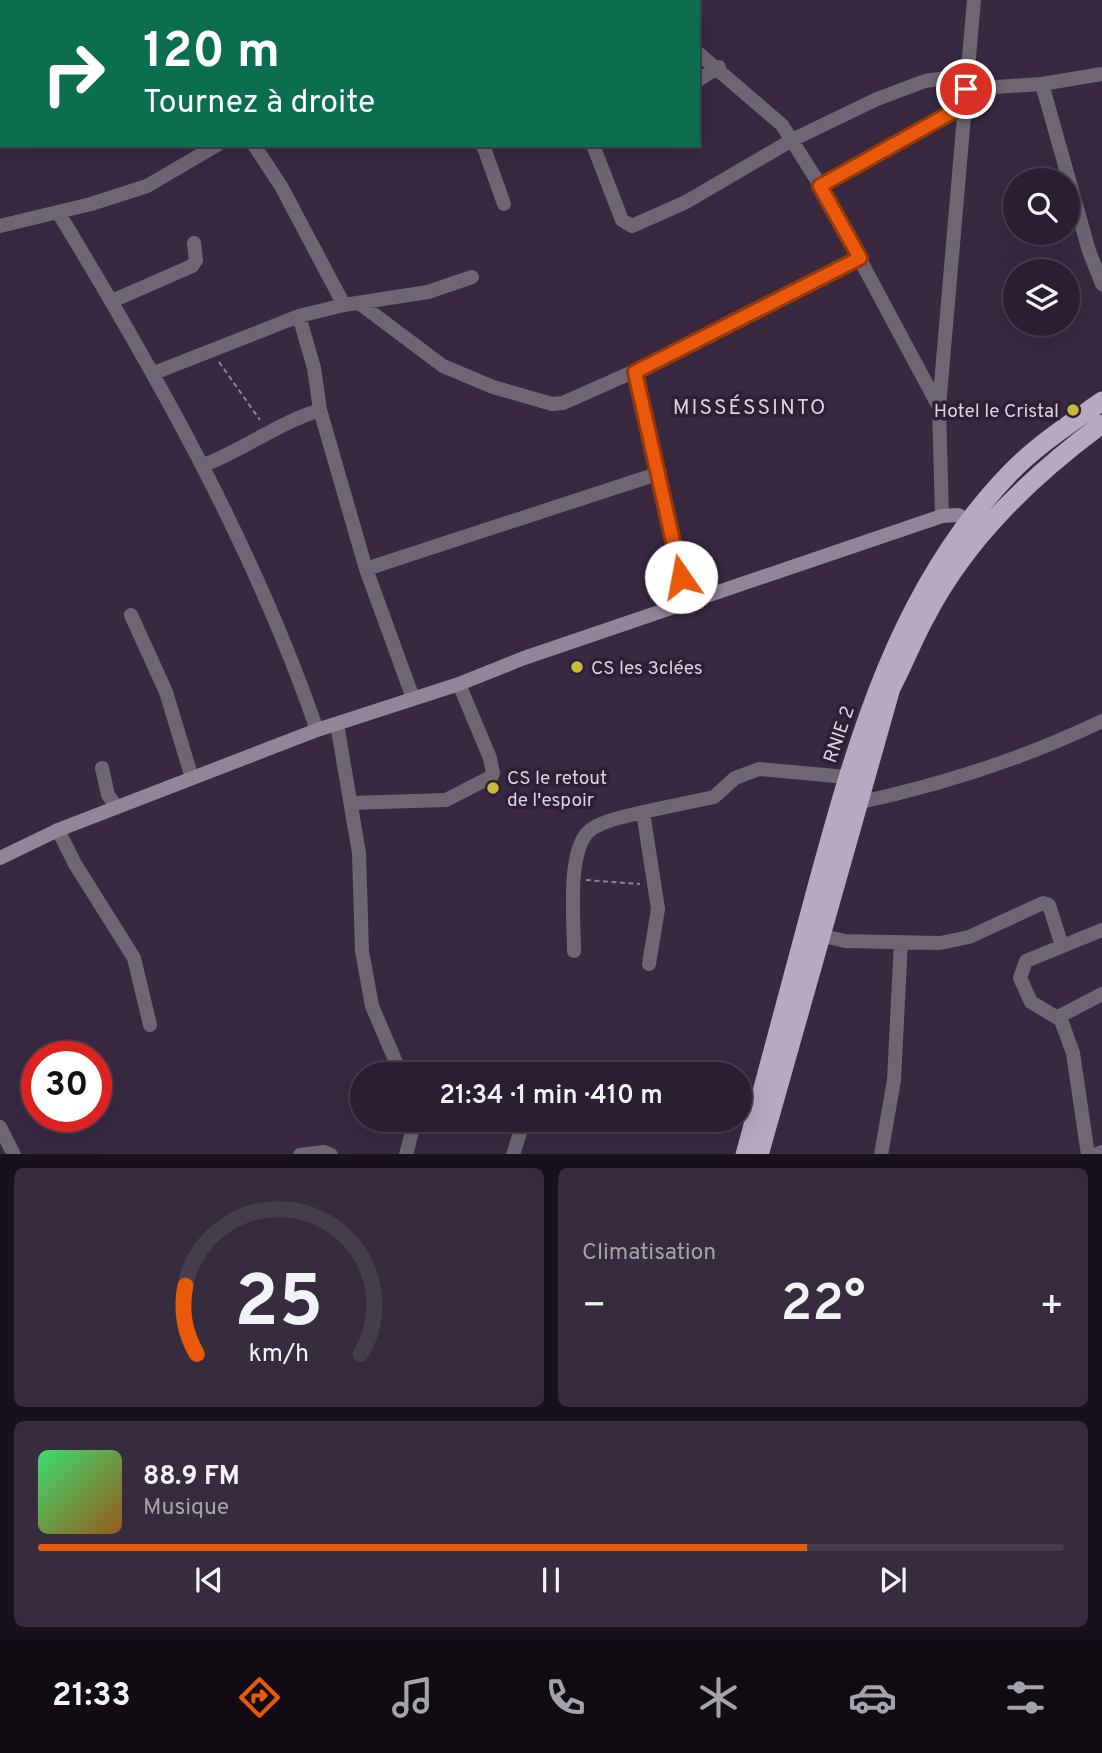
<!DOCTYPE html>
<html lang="fr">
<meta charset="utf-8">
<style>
:root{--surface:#2a1f31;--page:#362c3d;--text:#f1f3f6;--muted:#a5a2ab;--line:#463d4d;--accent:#ea580c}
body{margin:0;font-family:Overpass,sans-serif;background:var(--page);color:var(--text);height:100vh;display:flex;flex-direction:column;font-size:26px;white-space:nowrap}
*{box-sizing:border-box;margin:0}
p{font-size:23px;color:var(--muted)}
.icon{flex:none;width:38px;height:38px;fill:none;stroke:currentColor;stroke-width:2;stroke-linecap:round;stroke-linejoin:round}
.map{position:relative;height:1154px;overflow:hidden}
.details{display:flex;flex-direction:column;gap:14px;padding:14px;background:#17111b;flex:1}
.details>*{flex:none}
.hud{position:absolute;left:0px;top:0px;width:700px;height:147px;box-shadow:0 7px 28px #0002,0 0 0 2px var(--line);background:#0b6e4f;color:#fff;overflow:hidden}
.tools{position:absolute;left:1003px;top:168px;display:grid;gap:14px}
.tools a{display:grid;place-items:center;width:77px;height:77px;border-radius:50%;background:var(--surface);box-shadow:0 7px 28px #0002,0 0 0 2px var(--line);font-size:35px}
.speed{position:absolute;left:21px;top:1041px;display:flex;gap:14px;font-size:35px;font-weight:700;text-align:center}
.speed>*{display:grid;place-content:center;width:91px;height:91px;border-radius:50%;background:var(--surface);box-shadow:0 7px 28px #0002,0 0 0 2px var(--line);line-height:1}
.speed .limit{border:10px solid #d22;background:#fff;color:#111}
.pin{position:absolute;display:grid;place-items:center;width:60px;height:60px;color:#fff;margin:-30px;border:4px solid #fff;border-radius:50%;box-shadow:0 2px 7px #0007}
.me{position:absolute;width:77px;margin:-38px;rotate:348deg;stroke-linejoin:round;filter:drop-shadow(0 0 5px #0008)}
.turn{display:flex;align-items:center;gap:24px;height:147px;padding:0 28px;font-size:32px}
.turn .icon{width:91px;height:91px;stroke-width:2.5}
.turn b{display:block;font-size:49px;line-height:60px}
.big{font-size:52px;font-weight:600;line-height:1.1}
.details .widget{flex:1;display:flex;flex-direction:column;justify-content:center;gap:10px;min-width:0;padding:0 24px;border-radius:10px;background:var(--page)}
.details .dial{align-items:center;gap:0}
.dial svg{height:182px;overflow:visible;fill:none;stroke:var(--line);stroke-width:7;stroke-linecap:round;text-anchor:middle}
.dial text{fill:var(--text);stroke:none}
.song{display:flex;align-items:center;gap:21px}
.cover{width:84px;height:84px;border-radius:10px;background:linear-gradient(135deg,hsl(140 70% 55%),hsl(30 70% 35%))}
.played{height:7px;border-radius:4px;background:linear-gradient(90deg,var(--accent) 75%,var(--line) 75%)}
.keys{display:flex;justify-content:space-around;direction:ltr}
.heat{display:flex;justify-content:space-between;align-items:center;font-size:38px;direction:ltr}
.details .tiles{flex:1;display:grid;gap:14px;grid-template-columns:1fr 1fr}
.widget:last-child{grid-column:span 2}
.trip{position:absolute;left:350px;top:1062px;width:402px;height:70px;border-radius:35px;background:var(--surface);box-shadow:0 7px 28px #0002,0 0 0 2px var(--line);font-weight:600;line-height:70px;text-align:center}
.tab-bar{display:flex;height:112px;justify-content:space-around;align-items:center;background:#110c14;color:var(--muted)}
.tab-bar .icon{width:49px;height:49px}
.tab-bar .selected{color:var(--accent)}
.tab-bar b{font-size:32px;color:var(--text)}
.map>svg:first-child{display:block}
</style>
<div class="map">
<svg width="1102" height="1155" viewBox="0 0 1102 1155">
<rect width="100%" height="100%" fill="#382941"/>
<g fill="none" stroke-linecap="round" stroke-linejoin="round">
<path stroke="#8e8296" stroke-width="2" stroke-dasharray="5 3.5" stroke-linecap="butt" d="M219 362 260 420
M586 880 640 884"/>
<path stroke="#6e6773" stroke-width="14" d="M74 0 75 2
M625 0 627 2
M584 2 585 0
M698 53 782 125 820 185 939 407 942 516
M698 80 719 67
M1042 84 1102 74
M966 89 1042 84 1089 251 1102 284
M0 117 2 116
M254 145 281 186 344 305
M483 145 504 204
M593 145 622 220 632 226 686 202 792 140 877 99 925 81 967 75
M820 185 963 106
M58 212C158 377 254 547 317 730
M0 226 91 204 147 186 217 145
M112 301 192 266 196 260 194 243
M359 303 443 366 493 387 552 404 563 403 635 371
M299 316 314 368 320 410 366 569
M154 373 299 316 344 305 428 292 472 277
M939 407 974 0
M204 465C245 449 278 423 320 410
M687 603 635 371 860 258
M131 615 166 692 192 778
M413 698 366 569 660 473
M337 724 359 853 362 951 372 1006 401 1074
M102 768 108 795 116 806
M351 803 446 800 491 777 493 773 490 758 459 684
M852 804C938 786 1023 759 1102 721
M643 812 714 797 735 778 759 769 847 777
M58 830 75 864 134 958 150 1025
M819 935 845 941 940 943 969 937 1043 903 1049 905 1062 946
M574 951C574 921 567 857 587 833 598 821 628 816 643 812L658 909 649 964
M1058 1017 1102 994
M539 1074 540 1071
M0 1127 14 1155
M300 1155 324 1152 331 1155
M406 1155 415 1120
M513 1155 524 1120
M881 1155 894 1080 901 942
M1088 1155 1073 1053 1061 1020 1031 1002 1020 978 1026 961 1102 930
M1095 1155 1102 1152"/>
<path stroke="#918598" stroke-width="14" d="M0 858 58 830 317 730 459 684 524 658 942 516 958 515 978 526"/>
<path stroke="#b8a8c2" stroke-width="19" d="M745 1155C768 1068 791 981 815 894 856 743 898 589 1010 473 1037 445 1071 423 1102 401
M759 1155 891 688C904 664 913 639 926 616 967 537 1032 476 1102 424"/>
</g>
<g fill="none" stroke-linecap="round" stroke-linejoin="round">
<g stroke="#983908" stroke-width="18">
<path id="route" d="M681 577 635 372 860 258 820 186 963 106 966 89"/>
</g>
<use href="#route" stroke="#ea580c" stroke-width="12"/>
</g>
<g fill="#c8bb3b" stroke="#2e1f36" stroke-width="2.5">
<circle cx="1073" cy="410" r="7"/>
<circle cx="577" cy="667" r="7"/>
<circle cx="493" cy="788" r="7"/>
</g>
<g text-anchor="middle" stroke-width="7" stroke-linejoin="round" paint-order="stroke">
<g font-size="19" fill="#dcd3e2" stroke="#2e1f36" text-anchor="start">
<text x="1059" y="417" text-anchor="end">Hotel le Cristal</text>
<text x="591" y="674">CS les 3clées</text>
<text x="507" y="784">CS le retout<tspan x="507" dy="22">de l'espoir</tspan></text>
</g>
<g font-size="19" fill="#dcd3e2" stroke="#2e1f36">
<text transform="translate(838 734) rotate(-71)" y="7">RNIE 2</text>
</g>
<g font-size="21" letter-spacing="2" fill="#dcd3e2" stroke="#2e1f36">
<text x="750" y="414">MISSÉSSINTO</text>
</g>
</g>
</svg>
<div class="tools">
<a><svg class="icon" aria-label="search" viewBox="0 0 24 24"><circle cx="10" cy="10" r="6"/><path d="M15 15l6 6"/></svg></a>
<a><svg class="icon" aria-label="layers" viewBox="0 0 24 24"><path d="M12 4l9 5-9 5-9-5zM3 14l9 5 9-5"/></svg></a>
</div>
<div class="speed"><div class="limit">30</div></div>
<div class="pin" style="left:966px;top:89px;background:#d93025"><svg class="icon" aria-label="arrive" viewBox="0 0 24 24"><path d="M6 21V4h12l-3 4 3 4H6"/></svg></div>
<svg class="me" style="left:681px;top:577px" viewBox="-20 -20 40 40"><circle r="19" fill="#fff"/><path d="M0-13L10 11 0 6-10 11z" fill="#ea580c"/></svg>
<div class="trip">21:34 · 1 min · 410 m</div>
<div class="hud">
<div class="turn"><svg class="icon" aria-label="right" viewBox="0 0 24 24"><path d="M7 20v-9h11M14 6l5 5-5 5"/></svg><div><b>120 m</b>Tournez à droite</div></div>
</div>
</div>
<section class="details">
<div class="tiles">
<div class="widget dial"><svg viewBox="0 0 100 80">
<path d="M14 69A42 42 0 1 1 86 69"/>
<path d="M14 69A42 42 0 0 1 9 39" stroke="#ea580c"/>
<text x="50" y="56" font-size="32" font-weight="700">25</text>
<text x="50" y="72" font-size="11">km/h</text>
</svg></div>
<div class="widget"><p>Climatisation</p>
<div class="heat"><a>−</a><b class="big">22°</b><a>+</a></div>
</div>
<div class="widget">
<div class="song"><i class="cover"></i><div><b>88.9 FM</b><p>Musique</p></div></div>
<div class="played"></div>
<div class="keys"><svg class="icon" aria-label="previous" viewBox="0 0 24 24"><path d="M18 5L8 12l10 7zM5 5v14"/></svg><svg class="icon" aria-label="pause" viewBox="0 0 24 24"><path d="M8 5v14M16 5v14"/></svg><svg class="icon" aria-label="next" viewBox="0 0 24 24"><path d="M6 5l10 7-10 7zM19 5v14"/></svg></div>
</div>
</div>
</section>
<nav class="tab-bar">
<b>21:33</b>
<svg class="icon selected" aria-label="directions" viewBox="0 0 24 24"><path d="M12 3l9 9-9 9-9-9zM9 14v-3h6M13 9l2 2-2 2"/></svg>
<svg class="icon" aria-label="music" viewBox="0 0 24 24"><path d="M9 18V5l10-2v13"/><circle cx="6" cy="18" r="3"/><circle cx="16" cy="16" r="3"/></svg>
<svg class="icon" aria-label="phone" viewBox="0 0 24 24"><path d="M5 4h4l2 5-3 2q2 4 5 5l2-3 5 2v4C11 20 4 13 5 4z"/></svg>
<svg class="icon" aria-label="climate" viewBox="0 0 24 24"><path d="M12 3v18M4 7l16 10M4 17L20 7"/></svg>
<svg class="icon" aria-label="car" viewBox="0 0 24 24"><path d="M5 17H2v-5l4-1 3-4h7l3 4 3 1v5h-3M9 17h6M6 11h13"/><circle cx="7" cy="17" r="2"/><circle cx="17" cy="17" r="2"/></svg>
<svg class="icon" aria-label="filters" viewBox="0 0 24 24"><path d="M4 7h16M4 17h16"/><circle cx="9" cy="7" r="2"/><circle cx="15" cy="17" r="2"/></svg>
</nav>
